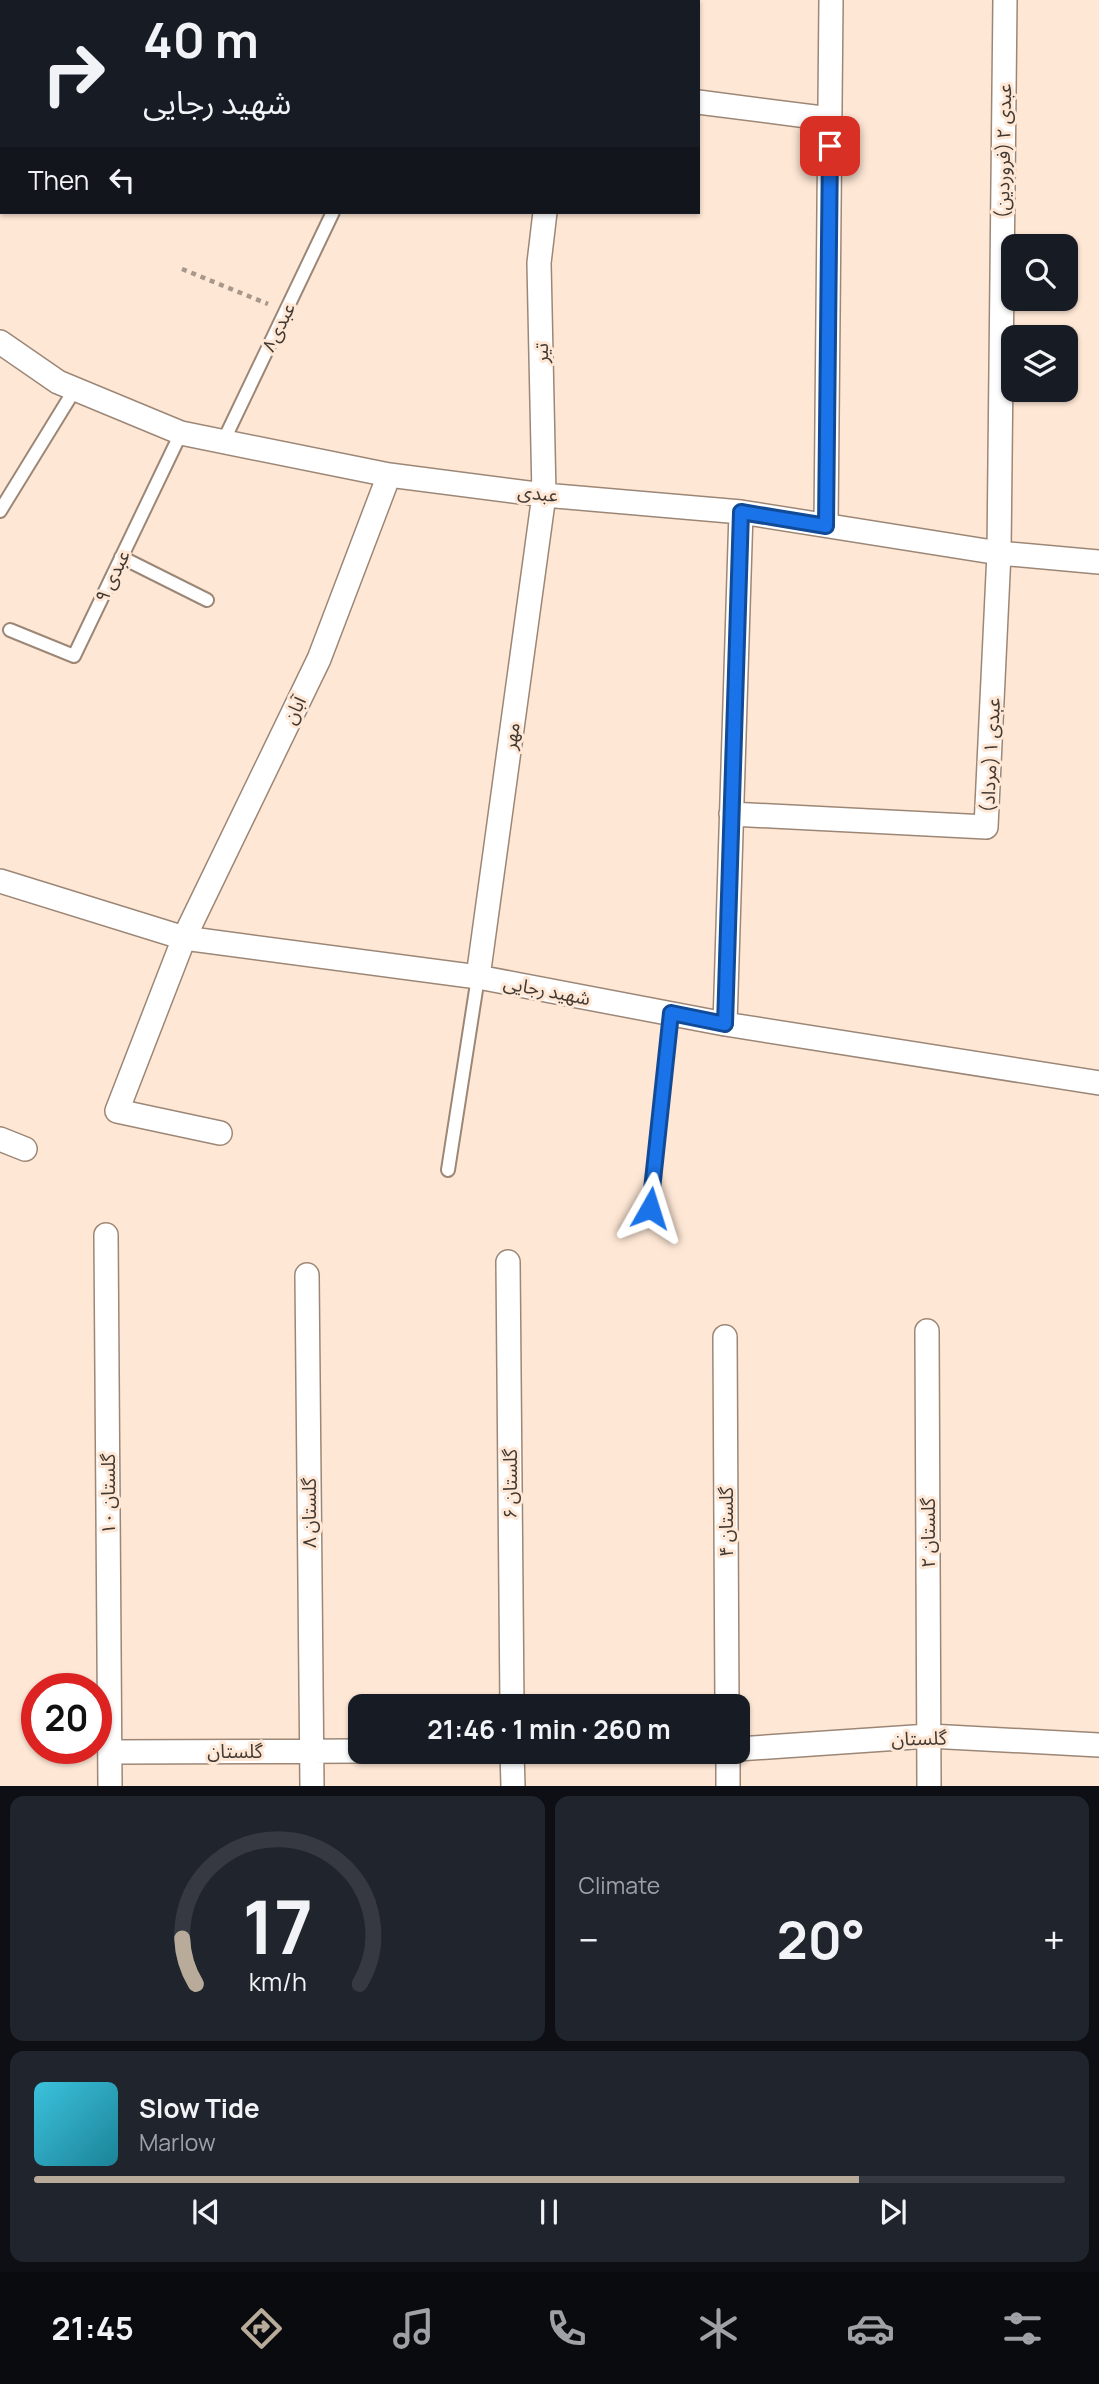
<!DOCTYPE html>
<meta charset="utf-8">
<style>
:root{--surface:#171b24;--page:#20242c;--text:#f1f3f6;--muted:#9ea1a6;--line:#363941;--accent:#b8ab99}
body{margin:0;font-family:Manrope,"Noto Sans Arabic",sans-serif;background:var(--page);color:var(--text);height:100vh;display:flex;flex-direction:column;font-size:26px;white-space:nowrap}
*{box-sizing:border-box;margin:0}
p{font-size:23px;color:var(--muted)}
.icon{flex:none;width:38px;height:38px;fill:none;stroke:currentColor;stroke-width:2;stroke-linecap:round;stroke-linejoin:round}
.map{position:relative;height:1786px;overflow:hidden}
.sheet{display:flex;flex-direction:column;gap:10px;padding:10px;background:#0d0f14;flex:1}
.sheet>*{flex:none}
.guide{position:absolute;left:0px;top:0px;width:700px;height:214px;box-shadow:0 2px 5px #0004;background:#171b24;color:var(--text);overflow:hidden}
.controls{position:absolute;left:1001px;top:234px;display:grid;gap:14px}
.controls a{display:grid;place-items:center;width:77px;height:77px;border-radius:14px;background:var(--surface);box-shadow:0 2px 5px #0004;font-size:35px}
.speed{position:absolute;left:21px;top:1673px;display:flex;gap:14px;font-size:35px;font-weight:700;text-align:center}
.speed>*{display:grid;place-content:center;width:91px;height:91px;border-radius:50%;background:var(--surface);box-shadow:0 2px 5px #0004;line-height:1}
.speed .limit{border:10px solid #d22;background:#fff;color:#111}
.pin{position:absolute;display:grid;place-items:center;width:60px;height:60px;color:#fff;margin:-30px;border-radius:14px;box-shadow:0 4px 10px #0006}
.me{position:absolute;width:77px;margin:-38px;rotate:6deg;stroke-linejoin:round;filter:drop-shadow(0 0 5px #0008)}
.turn{display:flex;align-items:center;gap:24px;height:147px;padding:0 28px;font-size:32px}
.turn .icon{width:91px;height:91px;stroke-width:2.5}
.turn b{display:block;font-size:49px;line-height:60px}
.then{display:flex;align-items:center;height:66px;padding:0 28px;background:#0003;gap:14px;font-size:26px}
.big{font-size:52px;font-weight:700;line-height:1.1}
.sheet .card{flex:1;display:flex;flex-direction:column;justify-content:center;gap:10px;min-width:0;padding:0 24px;border-radius:14px;background:var(--page)}
.sheet .dial{align-items:center;gap:0}
.dial svg{height:182px;overflow:visible;fill:none;stroke:var(--line);stroke-width:7;stroke-linecap:round;text-anchor:middle}
.dial text{fill:var(--text);stroke:none}
.song{display:flex;align-items:center;gap:21px}
.cover{width:84px;height:84px;border-radius:10px;background:linear-gradient(135deg,hsl(190 70% 55%),hsl(190 70% 35%))}
.played{height:7px;border-radius:4px;background:linear-gradient(90deg,var(--accent) 80%,var(--line) 80%)}
.keys{display:flex;justify-content:space-around;direction:ltr}
.heat{display:flex;justify-content:space-between;align-items:center;font-size:38px;direction:ltr}
.sheet .tiles{flex:1;display:grid;gap:10px;grid-template-columns:1fr 1fr}
.card:last-child{grid-column:span 2}
.trip{position:absolute;left:348px;top:1694px;width:402px;height:70px;border-radius:14px;background:var(--surface);box-shadow:0 2px 5px #0004;font-weight:700;line-height:70px;text-align:center}
.dock{display:flex;height:112px;justify-content:space-around;align-items:center;background:#090b0e;color:var(--muted)}
.dock .icon{width:49px;height:49px}
.dock .current{color:var(--accent)}
.dock b{font-size:32px;color:var(--text)}
.map>svg:first-child{display:block}
</style>
<div class="map">
<svg width="1099" height="1786" viewBox="0 0 1099 1786">
<rect width="100%" height="100%" fill="#fee7d5"/>
<g fill="none" stroke-linecap="round" stroke-linejoin="round">
<g stroke="#9c8777" stroke-width="16">
<path id="lane" d="M434 2 435 0
M223 442 333 212
M0 511 75 389
M121 557 207 600
M10 630 74 656 181 433
M448 1170 478 977
M650 1208 671 1013"/>
</g>
<g stroke="#9c8777" stroke-width="26">
<path id="street" d="M104 0 107 2
M340 2V0
M574 2V0
M698 102 830 119
M0 127 2 128
M0 342 58 382 181 433 389 475 544 495 741 512 999 553 1099 562
M826 525 831 0
M731 814 986 827 999 553 1005 0
M0 881 184 938 478 977 725 1024 1099 1083
M478 977 544 495 539 263 545 212
M725 1024 741 512
M220 1133 117 1111 184 938 319 659 389 475
M0 1139 25 1149
M106 1235 110 1786
M508 1262 512 1706
M307 1275 312 1786
M927 1331 929 1786
M725 1337 727 1706
M738 1749 929 1736 1099 1745
M110 1752 360 1751
M512 1752 513 1786
M728 1752V1786"/>
</g>
<path stroke="#a8988b" stroke-width="4.5" stroke-dasharray="5 5" stroke-linecap="butt" d="M182 269 268 304"/>
<use href="#lane" stroke="#fff" stroke-width="12"/>
<use href="#street" stroke="#fff" stroke-width="23"/>
</g>
<g fill="none" stroke-linecap="round" stroke-linejoin="round">
<g stroke="#114b97" stroke-width="18">
<path id="route" d="M650 1208 671 1013 725 1024 741 512 826 526 830 146"/>
</g>
<use href="#route" stroke="#1a73e8" stroke-width="12"/>
</g>
<g text-anchor="middle" stroke-width="6" stroke-linejoin="round" paint-order="stroke">
<g font-size="19" fill="#423932" stroke="#fee7d5">
<text transform="translate(1003 151) rotate(-89)" y="7">عبدی ۲ (فروردین)</text>
<text transform="translate(278 327) rotate(-64)" y="7">عبدی۸</text>
<text transform="translate(541 353) rotate(-91)" y="7">تیر</text>
<text transform="translate(538 493) rotate(6)" y="7">عبدی</text>
<text transform="translate(112 576) rotate(-64)" y="7">عبدی ۹</text>
<text transform="translate(294 710) rotate(-64)" y="7">آبان</text>
<text transform="translate(511 736) rotate(-82)" y="7">مهر</text>
<text transform="translate(990 755) rotate(-87)" y="7">عبدی ۱ (مرداد)</text>
<text transform="translate(547 990) rotate(11)" y="7">شهید رجایی</text>
<text transform="translate(510 1484) rotate(-90)" y="7">گلستان ۶</text>
<text transform="translate(108 1494) rotate(-90)" y="7">گلستان ۱۰</text>
<text transform="translate(309 1513) rotate(-90)" y="7">گلستان ۸</text>
<text transform="translate(726 1522) rotate(-90)" y="7">گلستان ۴</text>
<text transform="translate(928 1533) rotate(-90)" y="7">گلستان ۲</text>
<text transform="translate(919 1738) rotate(-1)" y="7">گلستان</text>
<text x="235" y="1758">گلستان</text>
</g>
</g>
</svg>
<div class="controls">
<a><svg class="icon" aria-label="search" viewBox="0 0 24 24"><circle cx="10" cy="10" r="6"/><path d="M15 15l6 6"/></svg></a>
<a><svg class="icon" aria-label="layers" viewBox="0 0 24 24"><path d="M12 4l9 5-9 5-9-5zM3 14l9 5 9-5"/></svg></a>
</div>
<div class="speed"><div class="limit">20</div></div>
<div class="pin" style="left:830px;top:146px;background:#d93025"><svg class="icon" aria-label="arrive" viewBox="0 0 24 24"><path d="M6 21V4h12l-3 4 3 4H6"/></svg></div>
<svg class="me" style="left:650px;top:1208px" viewBox="-20 -20 40 40"><path d="M0-17L14 15 0 8-14 15z" fill="#1a73e8" stroke="#fff" stroke-width="4"/></svg>
<div class="trip">21:46 · 1 min · 260 m</div>
<div class="guide">
<div class="turn"><svg class="icon" aria-label="right" viewBox="0 0 24 24"><path d="M7 20v-9h11M14 6l5 5-5 5"/></svg><div><b>40 m</b>شهید رجایی</div></div>
<div class="then">Then<svg class="icon" aria-label="left" viewBox="0 0 24 24"><path d="M17 20v-9H6M10 6l-5 5 5 5"/></svg></div>
</div>
</div>
<section class="sheet">
<div class="tiles">
<div class="card dial"><svg viewBox="0 0 100 80">
<path d="M14 69A42 42 0 1 1 86 69"/>
<path d="M14 69A42 42 0 0 1 8 49" stroke="#b8ab99"/>
<text x="50" y="56" font-size="32" font-weight="700">17</text>
<text x="50" y="72" font-size="11">km/h</text>
</svg></div>
<div class="card"><p>Climate</p>
<div class="heat"><a>−</a><b class="big">20°</b><a>+</a></div>
</div>
<div class="card">
<div class="song"><i class="cover"></i><div><b>Slow Tide</b><p>Marlow</p></div></div>
<div class="played"></div>
<div class="keys"><svg class="icon" aria-label="previous" viewBox="0 0 24 24"><path d="M18 5L8 12l10 7zM5 5v14"/></svg><svg class="icon" aria-label="pause" viewBox="0 0 24 24"><path d="M8 5v14M16 5v14"/></svg><svg class="icon" aria-label="next" viewBox="0 0 24 24"><path d="M6 5l10 7-10 7zM19 5v14"/></svg></div>
</div>
</div>
</section>
<nav class="dock">
<b>21:45</b>
<svg class="icon current" aria-label="directions" viewBox="0 0 24 24"><path d="M12 3l9 9-9 9-9-9zM9 14v-3h6M13 9l2 2-2 2"/></svg>
<svg class="icon" aria-label="music" viewBox="0 0 24 24"><path d="M9 18V5l10-2v13"/><circle cx="6" cy="18" r="3"/><circle cx="16" cy="16" r="3"/></svg>
<svg class="icon" aria-label="phone" viewBox="0 0 24 24"><path d="M5 4h4l2 5-3 2q2 4 5 5l2-3 5 2v4C11 20 4 13 5 4z"/></svg>
<svg class="icon" aria-label="climate" viewBox="0 0 24 24"><path d="M12 3v18M4 7l16 10M4 17L20 7"/></svg>
<svg class="icon" aria-label="car" viewBox="0 0 24 24"><path d="M5 17H2v-5l4-1 3-4h7l3 4 3 1v5h-3M9 17h6M6 11h13"/><circle cx="7" cy="17" r="2"/><circle cx="17" cy="17" r="2"/></svg>
<svg class="icon" aria-label="filters" viewBox="0 0 24 24"><path d="M4 7h16M4 17h16"/><circle cx="9" cy="7" r="2"/><circle cx="15" cy="17" r="2"/></svg>
</nav>
